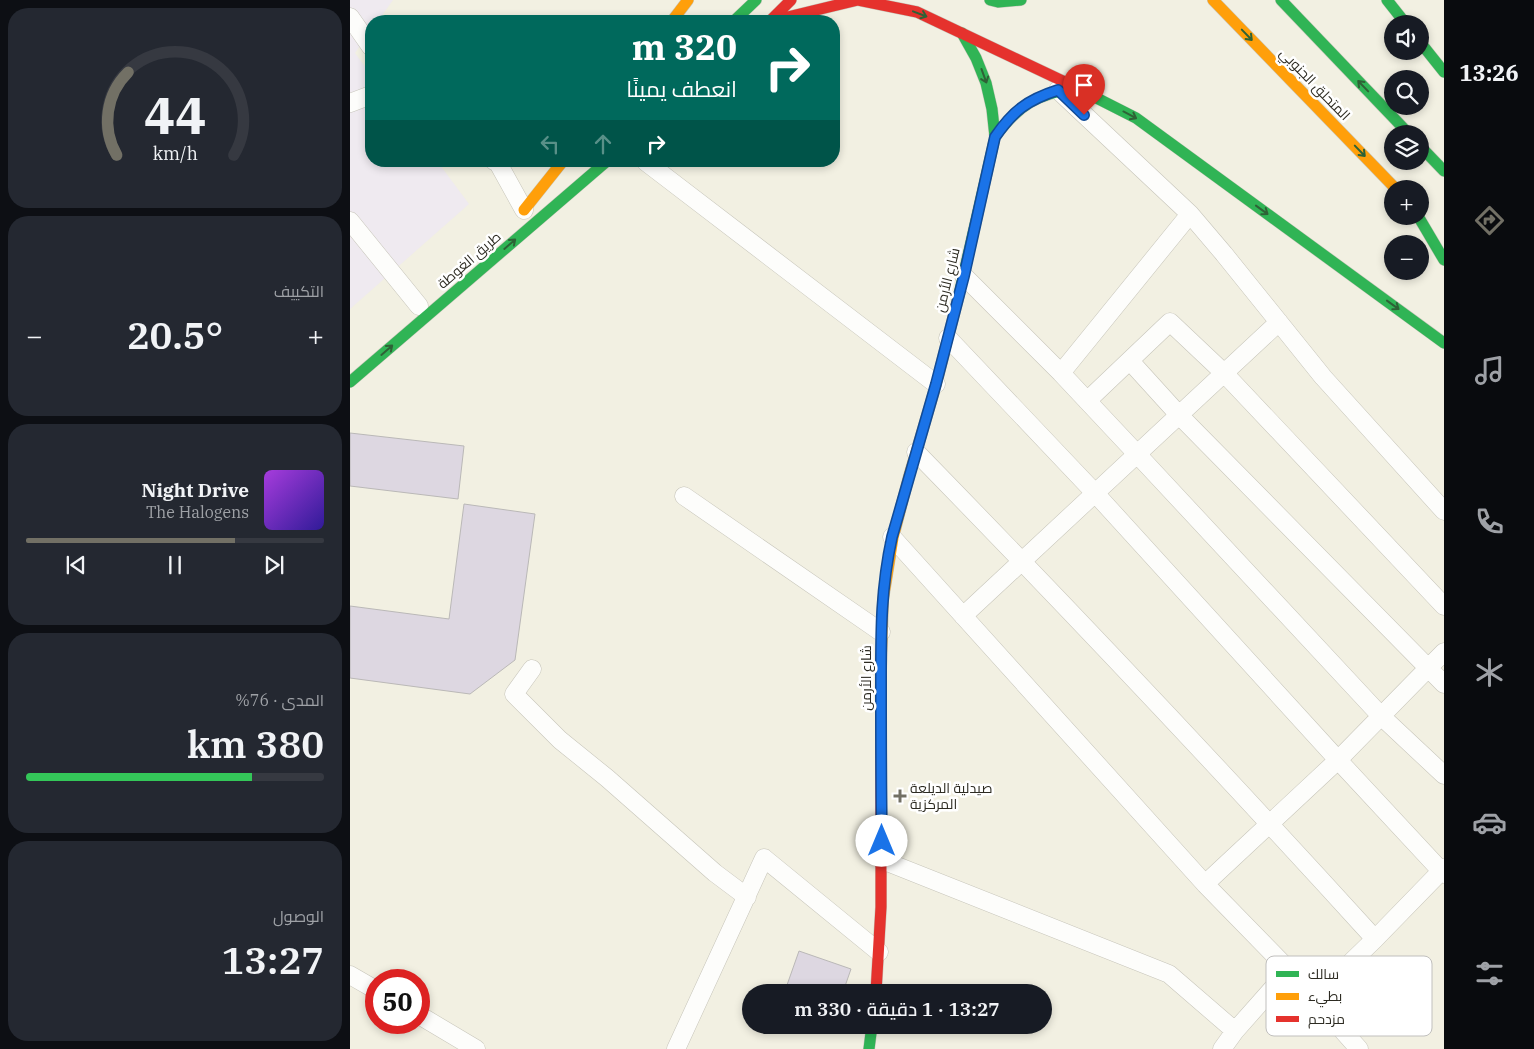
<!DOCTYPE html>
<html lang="ar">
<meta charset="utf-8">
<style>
:root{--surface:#171b24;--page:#242831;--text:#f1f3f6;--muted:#9ea1a6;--line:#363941;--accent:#727065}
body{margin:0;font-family:"IBM Plex Serif",Cairo,serif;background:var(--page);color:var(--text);direction:rtl;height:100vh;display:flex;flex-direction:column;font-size:19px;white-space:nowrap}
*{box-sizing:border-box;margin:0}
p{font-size:16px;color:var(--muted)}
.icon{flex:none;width:28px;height:28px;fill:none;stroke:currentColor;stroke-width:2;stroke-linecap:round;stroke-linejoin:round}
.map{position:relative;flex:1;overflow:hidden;direction:ltr}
.sheet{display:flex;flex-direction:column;gap:8px;padding:8px;background:#0d0f14;width:350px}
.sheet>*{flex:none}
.banner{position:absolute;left:15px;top:15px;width:475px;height:152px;border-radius:20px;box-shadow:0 2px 8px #0003;direction:rtl;background:#00695c;color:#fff;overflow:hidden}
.tools{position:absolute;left:1034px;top:15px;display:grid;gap:10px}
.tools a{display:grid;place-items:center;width:45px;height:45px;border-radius:50%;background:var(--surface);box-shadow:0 2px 8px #0003;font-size:25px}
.speed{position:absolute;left:15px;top:969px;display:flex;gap:10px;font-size:25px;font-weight:700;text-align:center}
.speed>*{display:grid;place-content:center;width:65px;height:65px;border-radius:50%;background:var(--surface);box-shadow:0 2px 8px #0003;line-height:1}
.speed .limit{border:8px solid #d22;background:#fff;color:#111}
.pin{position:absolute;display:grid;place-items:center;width:42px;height:42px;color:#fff;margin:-51px -21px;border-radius:50% 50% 50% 0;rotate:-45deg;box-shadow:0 0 5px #0007}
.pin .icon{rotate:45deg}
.me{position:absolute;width:55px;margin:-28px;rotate:0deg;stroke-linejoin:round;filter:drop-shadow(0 0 4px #0008)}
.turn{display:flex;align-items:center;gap:18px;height:105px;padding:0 20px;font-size:22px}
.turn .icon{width:65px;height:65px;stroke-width:2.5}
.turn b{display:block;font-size:35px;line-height:42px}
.lanes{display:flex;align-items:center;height:48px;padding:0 20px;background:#0003;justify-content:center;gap:25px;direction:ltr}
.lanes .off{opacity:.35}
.big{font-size:38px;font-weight:600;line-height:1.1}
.sheet .card{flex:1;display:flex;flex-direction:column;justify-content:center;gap:8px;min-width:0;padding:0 18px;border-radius:20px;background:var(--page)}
.sheet .dial{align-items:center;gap:0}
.dial svg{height:130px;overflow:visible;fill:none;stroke:var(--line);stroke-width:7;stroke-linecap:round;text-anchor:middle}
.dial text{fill:var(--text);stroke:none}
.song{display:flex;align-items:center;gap:15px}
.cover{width:60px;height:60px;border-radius:8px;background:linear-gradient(135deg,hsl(280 70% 55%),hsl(250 70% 35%))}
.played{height:5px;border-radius:2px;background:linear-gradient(90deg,var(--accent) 70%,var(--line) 70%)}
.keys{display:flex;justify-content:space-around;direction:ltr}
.heat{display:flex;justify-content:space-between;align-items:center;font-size:28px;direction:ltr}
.charge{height:8px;border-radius:4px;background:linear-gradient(90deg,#34c759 76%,var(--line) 0)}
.trip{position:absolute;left:392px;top:984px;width:310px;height:50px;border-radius:25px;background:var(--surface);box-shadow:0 2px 8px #0003;font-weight:600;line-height:50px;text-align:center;direction:rtl}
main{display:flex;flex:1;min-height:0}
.tabs{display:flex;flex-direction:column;width:90px;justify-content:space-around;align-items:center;background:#090b0e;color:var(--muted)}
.tabs .icon{width:35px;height:35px}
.tabs .active{color:var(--accent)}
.tabs b{font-size:22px;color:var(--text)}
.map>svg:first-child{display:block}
</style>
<main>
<nav class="tabs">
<b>13:26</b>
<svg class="icon active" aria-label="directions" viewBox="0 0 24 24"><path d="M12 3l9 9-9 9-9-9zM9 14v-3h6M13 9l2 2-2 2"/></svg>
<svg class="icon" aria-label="music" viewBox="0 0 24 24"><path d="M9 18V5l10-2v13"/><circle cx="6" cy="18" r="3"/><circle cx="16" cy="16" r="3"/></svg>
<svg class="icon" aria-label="phone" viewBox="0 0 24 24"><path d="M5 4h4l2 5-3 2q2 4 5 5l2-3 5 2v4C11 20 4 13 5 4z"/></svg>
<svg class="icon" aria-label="climate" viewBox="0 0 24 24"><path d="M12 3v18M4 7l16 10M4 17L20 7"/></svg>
<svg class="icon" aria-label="car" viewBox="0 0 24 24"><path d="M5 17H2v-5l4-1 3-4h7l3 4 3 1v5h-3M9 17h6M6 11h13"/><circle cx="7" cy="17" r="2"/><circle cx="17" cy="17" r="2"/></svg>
<svg class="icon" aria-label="filters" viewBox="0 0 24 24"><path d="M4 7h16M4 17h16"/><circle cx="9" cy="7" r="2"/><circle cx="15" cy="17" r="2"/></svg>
</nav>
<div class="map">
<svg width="1094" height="1049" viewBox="0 0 1094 1049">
<rect width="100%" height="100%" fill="#f2f0e2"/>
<path fill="#efeaf0" d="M0 0H43L28 21H21V30L5 53 21 75V161H87L119 204 0 309Z"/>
<path fill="#ddd7e1" stroke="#bab8b7" d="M0 433 114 446 108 499 0 486Z
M114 504 185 514 165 660 120 694 0 678V606L99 619Z
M449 951 501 969 493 992H458L437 985Z"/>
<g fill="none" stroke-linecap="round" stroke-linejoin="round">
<g stroke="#c6c4b9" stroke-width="19">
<path id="street" d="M0 17 21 47
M708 90 840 214 874 254 973 377 1094 511
M0 103 21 95
M144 161 148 163 174 210
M296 162 586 384
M0 221 69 306
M614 276 711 373 787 454 1031 716 1094 775
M598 338 745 493 988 760 1094 874
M780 361 829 415 1094 684
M711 373 840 214
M737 401 820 322 874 373 1094 606
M566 452C722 612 875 774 1025 939
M334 496 531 632
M542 537 855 884 939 970 1009 1049
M613 616 929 322
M182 669 164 694 210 740 257 778 365 873 397 897
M532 860 819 974 885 1031
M855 884 988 760 1094 652
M0 975 26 990
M964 998 1025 939 1094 868
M69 1015 126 1049
M326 1049 414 858 529 952
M872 1049 885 1031 939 970"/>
</g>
<g stroke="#c6c4b9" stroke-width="12">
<path id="fast" d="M640 0 648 2 671 0
M931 0 1059 134
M1037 0 1056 24
M384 21 406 0
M1070 42 1094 72
M719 84 786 118 1094 343
M645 137C668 105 688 93 728 88
M1070 146 1094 171
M1068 216 1094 260
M609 295 645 137 642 109 636 83 626 58 612 33
M0 382 257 161
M519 1049 522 1025"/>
</g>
<g stroke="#c6c4b9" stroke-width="12">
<path id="slow" d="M863 0 1046 189
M322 21 338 0
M174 210 213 161
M531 670 533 600 543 538 559 476 586 385 609 295"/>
</g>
<g stroke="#c6c4b9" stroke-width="12">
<path id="jam" d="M420 21 441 0
M421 21 508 0 567 12 719 84
M526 992 531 907V670"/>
</g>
<use href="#street" stroke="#fdfdfb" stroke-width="18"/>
<use href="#fast" stroke="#30b455" stroke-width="11"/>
<use href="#slow" stroke="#ff9f0a" stroke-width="11"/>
<use href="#jam" stroke="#e5322d" stroke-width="11"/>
</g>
<defs><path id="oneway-shaft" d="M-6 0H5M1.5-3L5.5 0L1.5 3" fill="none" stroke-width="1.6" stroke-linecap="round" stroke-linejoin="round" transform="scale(1.25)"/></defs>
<g stroke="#2e6236">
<use href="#oneway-shaft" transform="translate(570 14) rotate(21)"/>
<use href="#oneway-shaft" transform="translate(897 35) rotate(46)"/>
<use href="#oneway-shaft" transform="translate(634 76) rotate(70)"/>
<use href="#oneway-shaft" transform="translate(1013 86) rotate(-134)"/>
<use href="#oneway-shaft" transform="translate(780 115) rotate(28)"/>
<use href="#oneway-shaft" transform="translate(1010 151) rotate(46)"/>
<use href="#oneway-shaft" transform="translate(912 210) rotate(36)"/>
<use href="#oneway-shaft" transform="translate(160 244) rotate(-41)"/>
<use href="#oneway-shaft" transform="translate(1043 305) rotate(36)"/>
<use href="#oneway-shaft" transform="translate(37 350) rotate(-41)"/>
</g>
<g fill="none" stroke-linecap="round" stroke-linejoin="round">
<g stroke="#114b97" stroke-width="12">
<path id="route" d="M532 841C531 792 531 742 531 693 531 637 530 592 542 537L586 384 614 276 645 137C663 111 677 100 708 90L734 115"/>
</g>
<use href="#route" stroke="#1a73e8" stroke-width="9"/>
</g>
<path fill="#727065" stroke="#fff" stroke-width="2" d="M547.5 788.5h5v5h5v5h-5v5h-5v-5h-5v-5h5z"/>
<g text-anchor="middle" stroke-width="5" stroke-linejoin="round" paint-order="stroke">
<g font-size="14" fill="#2d2b22" stroke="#fff">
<text transform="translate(965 84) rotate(46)" y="5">المتحلق الجنوبي</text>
<text transform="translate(119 260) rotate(-41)" y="5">طريق الغوطة</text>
<text transform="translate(597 280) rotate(-76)" y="5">شارع الأرمن</text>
<text transform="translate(516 678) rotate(-90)" y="5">شارع الأرمن</text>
</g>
<g font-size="14" fill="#2d2b22" stroke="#fff" text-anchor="start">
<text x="560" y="793">صيدلية الديلعة<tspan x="560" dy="16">المركزية</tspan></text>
</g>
</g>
<rect x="916" y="956" width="166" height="80" rx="8" fill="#fff" stroke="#c0bfbd" stroke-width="1"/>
<rect x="926" y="971" width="23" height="6" fill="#30b455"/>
<rect x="926" y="993" width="23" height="7" fill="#ff9f0a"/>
<rect x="926" y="1016" width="23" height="6" fill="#e5322d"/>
<g font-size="14" fill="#2d2b22">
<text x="958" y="979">سالك</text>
<text x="958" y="1001">بطيء</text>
<text x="958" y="1024">مزدحم</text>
</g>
</svg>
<div class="tools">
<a><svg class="icon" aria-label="sound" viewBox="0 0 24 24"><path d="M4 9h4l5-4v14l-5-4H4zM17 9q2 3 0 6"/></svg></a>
<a><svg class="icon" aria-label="search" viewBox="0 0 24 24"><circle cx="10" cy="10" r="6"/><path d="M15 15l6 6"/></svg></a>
<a><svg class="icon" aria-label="layers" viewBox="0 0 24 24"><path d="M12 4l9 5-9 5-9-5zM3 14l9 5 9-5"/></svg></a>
<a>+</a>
<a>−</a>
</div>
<div class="speed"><div class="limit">50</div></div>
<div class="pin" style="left:734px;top:115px;background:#d93025"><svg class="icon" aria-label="arrive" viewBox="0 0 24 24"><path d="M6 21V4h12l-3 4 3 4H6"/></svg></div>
<svg class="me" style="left:532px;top:841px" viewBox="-20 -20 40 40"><circle r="19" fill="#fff"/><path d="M0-13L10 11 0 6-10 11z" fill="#1a73e8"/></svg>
<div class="trip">13:27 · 1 دقيقة · 330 m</div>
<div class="banner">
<div class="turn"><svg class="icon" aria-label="right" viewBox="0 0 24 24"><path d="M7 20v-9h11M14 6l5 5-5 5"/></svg><div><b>320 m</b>انعطف يمينًا</div></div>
<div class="lanes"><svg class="icon off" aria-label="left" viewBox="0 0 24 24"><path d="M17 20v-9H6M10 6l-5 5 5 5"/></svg><svg class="icon off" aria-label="ahead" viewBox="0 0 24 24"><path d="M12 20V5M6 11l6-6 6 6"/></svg><svg class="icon" aria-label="right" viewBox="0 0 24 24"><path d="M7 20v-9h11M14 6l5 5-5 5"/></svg></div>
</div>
</div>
<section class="sheet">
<div class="card dial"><svg viewBox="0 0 100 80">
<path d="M14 69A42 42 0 1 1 86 69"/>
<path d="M14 69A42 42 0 0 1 21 18" stroke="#727065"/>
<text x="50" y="56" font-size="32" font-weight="700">44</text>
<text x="50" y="72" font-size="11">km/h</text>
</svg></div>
<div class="card"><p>التكييف</p>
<div class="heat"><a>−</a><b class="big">20.5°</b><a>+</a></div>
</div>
<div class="card">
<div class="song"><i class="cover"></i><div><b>Night Drive</b><p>The Halogens</p></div></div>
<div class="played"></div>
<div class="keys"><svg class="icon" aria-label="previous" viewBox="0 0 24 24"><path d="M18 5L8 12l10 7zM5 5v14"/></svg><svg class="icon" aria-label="pause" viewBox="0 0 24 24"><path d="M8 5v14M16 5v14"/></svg><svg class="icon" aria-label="next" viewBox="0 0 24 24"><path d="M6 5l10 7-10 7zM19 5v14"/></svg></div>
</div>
<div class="card"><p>المدى · 76%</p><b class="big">380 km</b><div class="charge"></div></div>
<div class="card"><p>الوصول</p><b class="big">13:27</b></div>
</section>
</main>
